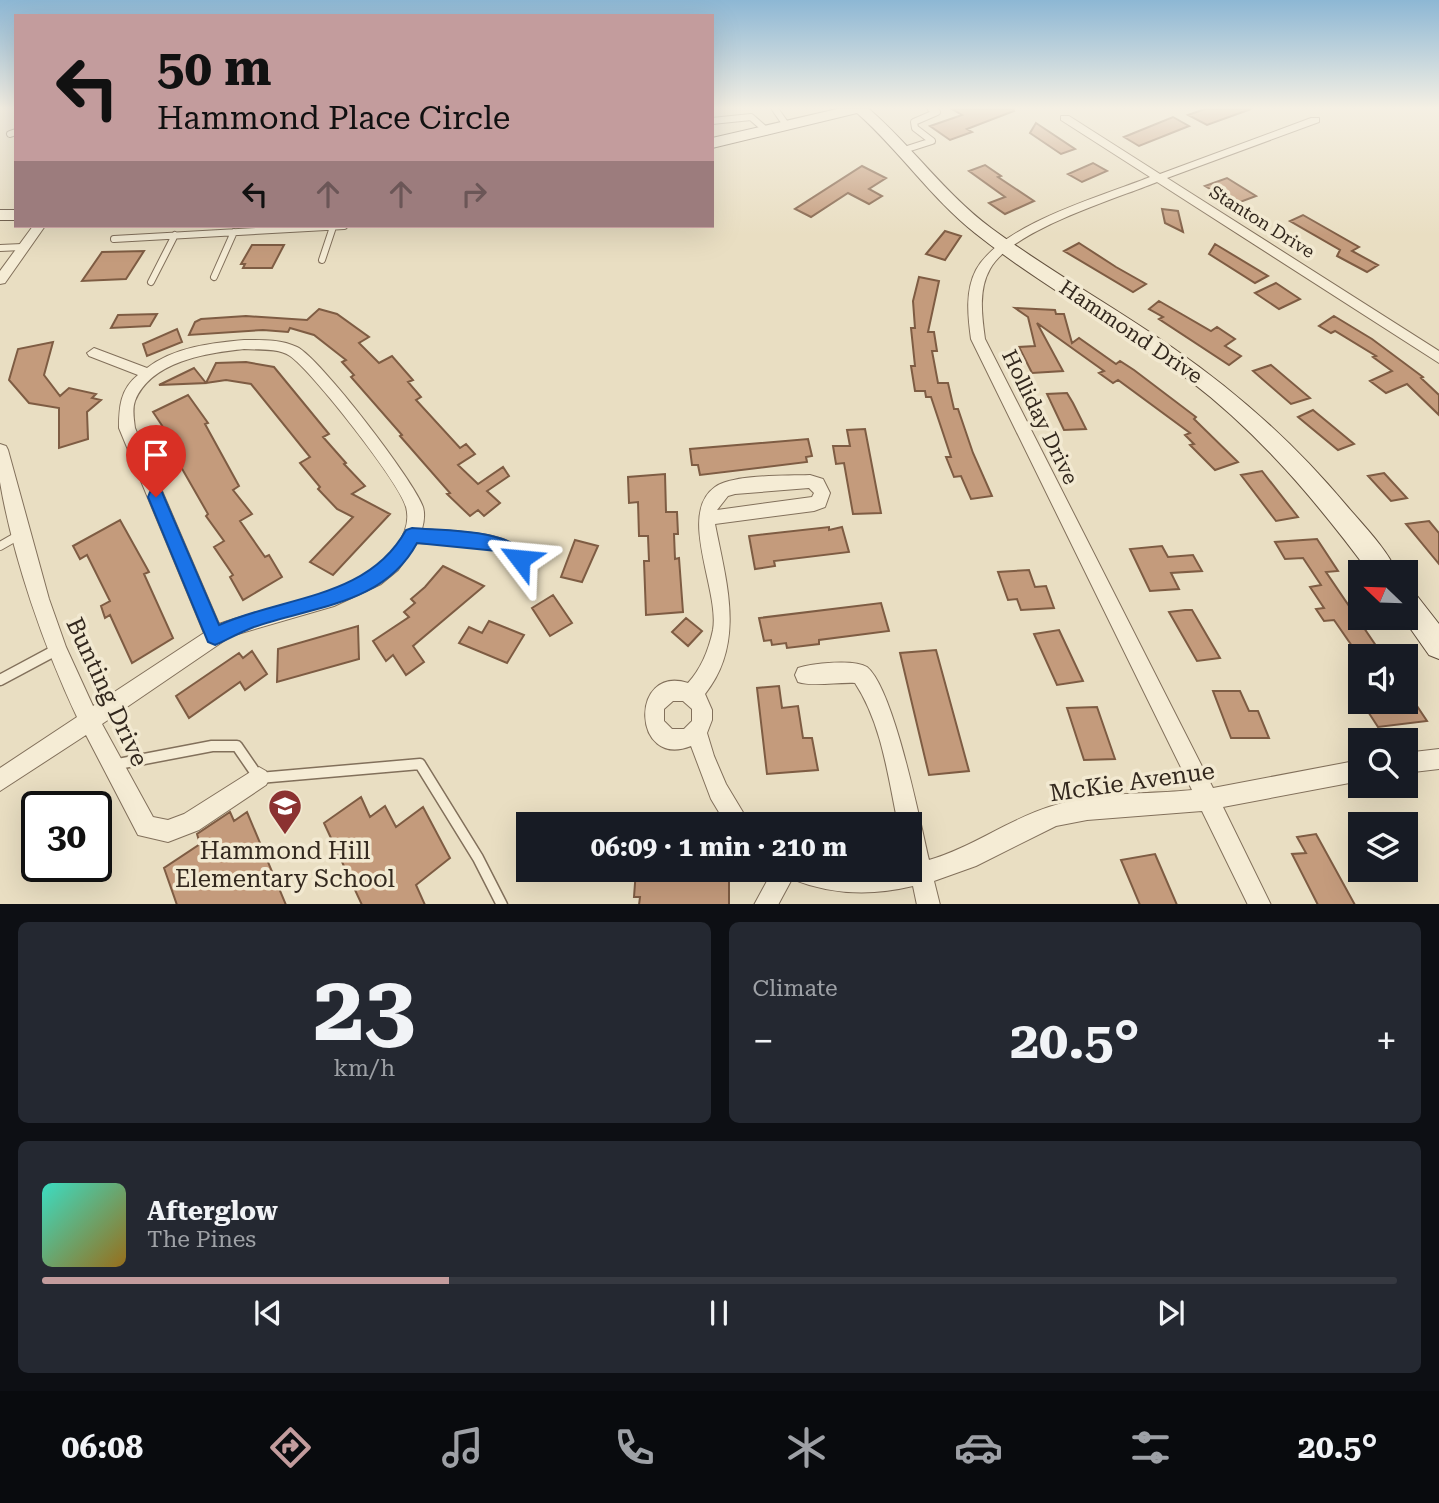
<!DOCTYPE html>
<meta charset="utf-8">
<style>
:root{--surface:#171b24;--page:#242831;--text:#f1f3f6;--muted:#9ea1a6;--line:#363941;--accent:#c39c9d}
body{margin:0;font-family:"Roboto Serif",serif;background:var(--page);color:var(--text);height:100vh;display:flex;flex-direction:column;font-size:26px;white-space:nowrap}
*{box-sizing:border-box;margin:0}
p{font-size:23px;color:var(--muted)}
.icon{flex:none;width:38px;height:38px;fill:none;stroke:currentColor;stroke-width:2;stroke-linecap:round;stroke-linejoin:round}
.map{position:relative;height:904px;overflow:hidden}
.details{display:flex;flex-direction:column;gap:18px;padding:18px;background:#0d0f14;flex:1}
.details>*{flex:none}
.banner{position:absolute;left:14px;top:14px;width:700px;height:214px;border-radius:0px;box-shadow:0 7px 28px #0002;background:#c39c9d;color:#111;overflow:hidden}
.needle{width:46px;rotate:293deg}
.controls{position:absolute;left:1348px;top:560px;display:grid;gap:14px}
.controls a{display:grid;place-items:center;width:70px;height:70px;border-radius:0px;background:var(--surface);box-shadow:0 7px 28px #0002;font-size:35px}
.speed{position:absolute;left:21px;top:791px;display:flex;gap:14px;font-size:35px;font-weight:700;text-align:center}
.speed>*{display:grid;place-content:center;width:91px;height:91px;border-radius:50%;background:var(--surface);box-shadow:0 7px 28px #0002;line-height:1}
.speed .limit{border:4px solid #111;border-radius:10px;background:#fff;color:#111}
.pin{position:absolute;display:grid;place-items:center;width:60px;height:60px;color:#fff;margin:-72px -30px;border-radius:50% 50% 50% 0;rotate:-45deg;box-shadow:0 0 7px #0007}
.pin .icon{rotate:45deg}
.me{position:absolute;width:77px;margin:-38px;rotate:299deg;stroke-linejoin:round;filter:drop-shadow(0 0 5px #0008)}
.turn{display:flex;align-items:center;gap:24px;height:147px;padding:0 28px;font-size:32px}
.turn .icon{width:91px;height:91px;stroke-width:2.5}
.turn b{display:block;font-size:49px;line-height:60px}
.lanes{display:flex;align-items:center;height:66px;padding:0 28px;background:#0003;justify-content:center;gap:35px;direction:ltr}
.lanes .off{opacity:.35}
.big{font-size:52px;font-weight:700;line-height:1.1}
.details .card{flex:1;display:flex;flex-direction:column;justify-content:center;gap:10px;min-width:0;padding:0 24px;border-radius:10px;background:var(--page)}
.details .dial{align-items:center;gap:0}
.dial b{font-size:91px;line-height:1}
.song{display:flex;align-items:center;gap:21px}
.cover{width:84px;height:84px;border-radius:10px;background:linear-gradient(135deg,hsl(170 70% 55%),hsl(40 70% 35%))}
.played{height:7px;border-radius:4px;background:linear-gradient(90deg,var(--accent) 30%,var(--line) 30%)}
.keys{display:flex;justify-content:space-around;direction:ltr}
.heat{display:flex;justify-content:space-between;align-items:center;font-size:38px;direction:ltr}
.details .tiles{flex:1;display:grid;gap:18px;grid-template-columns:1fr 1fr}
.card:last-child{grid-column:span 2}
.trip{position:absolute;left:516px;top:812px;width:406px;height:70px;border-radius:0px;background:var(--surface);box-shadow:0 7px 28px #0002;font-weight:700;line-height:70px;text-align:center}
.dock{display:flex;height:112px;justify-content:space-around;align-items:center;background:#090b0e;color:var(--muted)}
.dock .icon{width:49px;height:49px}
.dock .active{color:var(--accent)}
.dock b{font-size:32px;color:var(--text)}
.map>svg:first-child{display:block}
</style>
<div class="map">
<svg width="1439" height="905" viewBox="0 0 1439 905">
<rect width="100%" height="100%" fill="#e9dec2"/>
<path fill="#c49b7c" stroke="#7e5c43" stroke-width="2" d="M952 109H1013L1014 111 967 129 972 132 950 140 930 126 962 115Z
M1205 109H1251L1207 125 1188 115Z
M1173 117 1189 126 1139 146 1124 137Z
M1036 123 1075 149 1061 154 1030 133Z
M1093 163 1107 171 1082 182 1068 174Z
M985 165 1001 176 998 177 1034 201 1005 214 989 203 1005 197 969 171Z
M862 166 886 178 869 189 882 196 869 204 848 193 811 217 795 209Z
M1227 178 1256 196 1235 204 1205 186Z
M1162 209 1178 211 1183 232 1165 223Z
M1303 215 1359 247 1352 251 1378 265 1367 272 1337 256 1340 250 1290 221Z
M945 231 961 236 945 260 926 254Z
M1079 243 1116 267 1146 284 1133 292 1064 251Z
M1215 244 1268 276 1255 283 1209 254Z
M252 245H284L272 268H243L245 264H241Z
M144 251 126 279 82 281 102 252Z
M919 277 939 281 928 332H934L937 351H932L938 383H948L954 409H958L973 453 992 496 971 499 961 476 954 477 946 457H951L931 397H926L925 391H915L911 366H915L911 328H915L913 301Z
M1276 283 1300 299 1279 309 1255 293Z
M1159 301 1211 331 1217 327 1235 339 1225 346 1241 356 1229 365 1159 319 1163 317 1149 309Z
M1015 308 1055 310 1056 314H1064L1072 343 1079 338 1116 364 1120 361 1134 370 1196 417 1194 419 1238 462 1215 470 1190 445 1194 444 1185 435 1190 433 1118 380 1113 383 1099 373 1104 371 1037 323 1063 371 1032 373 1019 347 1035 346 1028 317Z
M319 309 337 314 369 337 359 343 379 363 392 356 413 380 408 382 421 397 416 400 460 448 466 444 475 454 458 465 478 484 503 467 509 476 487 491 500 503 484 516 478 510 470 516 447 494 450 493 400 436 402 435 351 377 354 375 342 362 346 360 314 335 290 328 288 332 263 330 189 335 195 322 201 319 246 316 307 320Z
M157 314 150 326 111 328 118 315Z
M1334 316 1372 339 1423 377 1421 378 1439 395V415L1407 384 1386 393 1370 381 1392 371 1373 357 1376 356 1335 331 1331 333 1319 326Z
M177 329 182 342 147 356 143 344Z
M53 342 44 375 60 396 69 388 96 394 92 398 101 400 87 412 88 439 59 448V408L29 403 9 380 18 349Z
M246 362 274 367 329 434 323 437 346 463 344 464 365 486 352 494 390 514 333 575 310 562 353 517 337 509 318 489 320 487 300 463 310 457 251 384 226 380 206 383 216 363Z
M1271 365 1310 398 1291 404 1253 371Z
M194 368 206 383 159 385Z
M1067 393 1073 403 1086 429 1064 430 1047 394Z
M188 395 208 423 205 424 239 486 233 490 252 514 240 521 265 557 269 555 282 577 243 600 230 577 233 575 214 547 224 541 206 516 208 514 177 460 183 457 153 412Z
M1313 410 1354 444 1338 450 1298 417Z
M865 429 881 513 853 514 844 463 836 464 833 446H850L847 430Z
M808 439 812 456 806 457 807 462 700 475 698 465H692L690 449Z
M1262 471 1298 517 1276 521 1241 475Z
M1384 473 1407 498 1391 501 1368 476Z
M665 474 666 512H677L678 534H674L675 559 679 558 683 612 646 615 644 561H649L648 536H639L638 502 629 503 628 477Z
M120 520 149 572 144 574 173 638 132 663 110 615 105 618 101 606 110 601 87 555 80 559 73 546Z
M1429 521 1439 533V564L1406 524Z
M829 527V530L842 527 849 552 774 561 775 566 755 569 749 536Z
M1317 539 1338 571 1326 572 1383 656H1359L1334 620 1324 621 1316 609 1324 608 1310 587 1321 585 1303 558 1285 559 1275 542Z
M575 540 598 546 582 582 561 577Z
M1162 546 1168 557 1193 555 1202 571 1171 573 1179 589 1150 591 1130 549Z
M443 566 484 586 413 646 424 662 406 675 393 655 386 661 373 641 409 617 404 612 415 603 411 599 425 587Z
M1029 570 1035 587 1046 586 1054 608 1021 610 1017 599 1008 600 998 572Z
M553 595 572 623 550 636 532 608Z
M881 603 889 631 819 640V644L787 648 786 643 772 645 771 640 764 641 759 618Z
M1185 610H1192L1220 658 1197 661 1169 612Z
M686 618 702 631 688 646 672 632Z
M489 621 524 635 507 663 459 643 469 627 482 633Z
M358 626 359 659 277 682 278 649Z
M1059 630 1083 681 1057 685 1034 634Z
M936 650 969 771 929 775 900 653Z
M252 651 267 674 245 690 240 682 189 718 176 696 239 653 243 658Z
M779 686 782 708 798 706 803 738H812L818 770 767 774 757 688Z
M1405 688 1427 721 1378 727 1363 704 1405 702Z
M1213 691H1240L1249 711H1258L1269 738H1231Z
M1097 707 1115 759 1084 760 1067 708Z
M361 797 370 817 385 806 396 827 423 807 450 858 416 885 425 905H362L324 823Z
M230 812 234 821 247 812 286 905H177L164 868 200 844 197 834Z
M1316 834 1355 905H1318L1292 854 1306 853 1297 837Z
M1155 854 1177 905H1140L1121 860Z
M636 870H705L704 877 729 878V905H639L640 897H634Z"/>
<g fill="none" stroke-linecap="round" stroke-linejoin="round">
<g stroke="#82705b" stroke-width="8">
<path id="lane-far2" d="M775 109 787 126
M712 121 751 117 767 131
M10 134 16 132
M904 150 932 141 915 128 914 122 937 112 931 109
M114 239 344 226
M0 248 22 247
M322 260 333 227
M214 277 234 232
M151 282 175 235"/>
</g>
<g stroke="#82705b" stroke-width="10">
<path id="lane-far1" d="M0 546 21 534"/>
</g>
<g stroke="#82705b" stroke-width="13">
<path id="lane" d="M0 680 58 649
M113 765 212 746H237L259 778 420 764 478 858 502 905"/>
</g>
<g stroke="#82705b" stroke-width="2">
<path id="street" d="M1061 116H1069L1160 174 1311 118H1319V122L1167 178 1439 351V363L1157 182C1116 199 1011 230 990 269 978 290 982 317 985 339L1213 788 1360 760V781L1223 807 1271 905H1248L1202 811 1087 820 1056 826 976 866 934 881 940 905H917L913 886C872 896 832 895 792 879L778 905H754L773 870H910V824H898C888 777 882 724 855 683 838 682 812 687 798 682L795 675 798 668C811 663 855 659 867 667 894 689 920 822 929 860 973 847 1009 819 1052 806 1096 791 1146 795 1192 790L971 339C968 317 965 291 976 270 1001 224 1103 196 1150 177L1061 120Z
M33 226H45L5 283 0 284V271Z
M244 340C260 340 281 339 297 347 320 358 415 482 423 507 425 514 424 522 422 529 452 532 514 529 529 559L526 564C512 569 508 556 497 551 485 546 434 544 417 543L398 570 381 584 334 606 231 636 102 724 153 817 168 820 184 814 252 771 259 767 266 771 270 778 266 785 199 830 168 842 138 835 86 735 0 791V768L77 717C44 647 13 558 0 482 0 470 0 456 0 444L6 446 8 450 49 599 66 647 93 706 204 633 119 428C119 408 120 389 138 375L89 356 87 353 94 348 147 368C174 347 212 343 244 340ZM244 349C258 350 278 348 290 356 312 371 399 482 406 507 410 521 404 536 396 547 357 601 276 602 219 624L135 428C134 420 132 409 135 401 151 361 207 353 244 349Z
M810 475 823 479 830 493 825 507 814 511 715 524C726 581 746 643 705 694L712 710V720L707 733 714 756 726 784 750 824H726L711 799 691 746C632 770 629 664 688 683 701 669 709 649 713 630 720 591 677 514 715 487 734 474 786 476 810 475ZM809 488 814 493 812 497 717 510 728 496 735 494ZM673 701H683L692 709V721L684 729H672L664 721V709Z
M1439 749V769L1405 773V753Z"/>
</g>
<g stroke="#63513e" stroke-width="2">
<path id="secondary" d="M837 109H869C912 146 945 194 991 228 1049 271 1113 306 1173 348 1238 393 1295 444 1346 505 1363 525 1386 548 1397 572H1369C1316 501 1260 434 1189 380 1120 328 1043 287 975 233 931 198 899 150 857 113L712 148V138Z
M0 210H16V220H0Z
M1405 588 1414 592 1439 624V659L1429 655 1403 618H1405Z"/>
</g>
<use href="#lane-far2" stroke="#f5ecd5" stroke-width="6"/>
<use href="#lane-far1" stroke="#f5ecd5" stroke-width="8"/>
<use href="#lane" stroke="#f5ecd5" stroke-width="10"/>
<use href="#street" fill="#f5ecd5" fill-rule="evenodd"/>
<use href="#secondary" fill="#f5ecd5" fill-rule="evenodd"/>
</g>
<linearGradient id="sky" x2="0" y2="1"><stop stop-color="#8db7d4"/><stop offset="0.46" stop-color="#f5f0e4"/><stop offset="1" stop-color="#f5f0e4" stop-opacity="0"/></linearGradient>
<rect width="1439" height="235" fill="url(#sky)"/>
<path fill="#1a73e8" stroke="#114b97" stroke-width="2" d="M156 490 162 492 164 497 219 625C284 596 368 599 406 530L412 528C442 531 514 528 529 559L527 564 520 566 497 551 417 543C384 605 313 606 254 627 241 632 228 639 215 645L208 642 148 497 150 492Z"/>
<defs>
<g id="school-pin" transform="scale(1.75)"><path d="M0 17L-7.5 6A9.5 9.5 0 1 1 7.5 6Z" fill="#8b3231" stroke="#f2e9d1"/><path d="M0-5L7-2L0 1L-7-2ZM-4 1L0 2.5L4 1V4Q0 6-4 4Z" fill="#fff"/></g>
</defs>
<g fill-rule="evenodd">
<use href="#school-pin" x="285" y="806"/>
</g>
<g text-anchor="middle" stroke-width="7" stroke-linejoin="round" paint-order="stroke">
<g font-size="18" fill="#33281e" stroke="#f2e9d1">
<text transform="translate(1262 222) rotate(32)" y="6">Stanton Drive</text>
</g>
<g font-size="21" fill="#33281e" stroke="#f2e9d1">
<text transform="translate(1131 332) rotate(34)" y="7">Hammond Drive</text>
<text transform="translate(1040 417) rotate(64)" y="7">Holliday Drive</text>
</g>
<g font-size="24" fill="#33281e" stroke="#f2e9d1">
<text transform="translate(107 692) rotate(65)" y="8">Bunting Drive</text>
<text transform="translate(1132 782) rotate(-8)" y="8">McKie Avenue</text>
</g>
<g font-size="24" fill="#33281e" stroke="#f2e9d1">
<text x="285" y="859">Hammond Hill<tspan x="285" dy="28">Elementary School</tspan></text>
</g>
</g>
</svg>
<div class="controls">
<a><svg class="needle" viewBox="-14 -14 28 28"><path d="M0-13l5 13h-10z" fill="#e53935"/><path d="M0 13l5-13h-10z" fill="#9ea1a6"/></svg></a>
<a><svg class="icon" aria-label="sound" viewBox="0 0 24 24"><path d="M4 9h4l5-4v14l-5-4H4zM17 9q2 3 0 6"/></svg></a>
<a><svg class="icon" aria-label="search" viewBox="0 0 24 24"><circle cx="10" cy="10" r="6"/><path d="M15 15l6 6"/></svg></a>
<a><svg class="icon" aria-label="layers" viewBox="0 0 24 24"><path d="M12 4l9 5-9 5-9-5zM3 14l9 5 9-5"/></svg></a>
</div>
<div class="speed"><div class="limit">30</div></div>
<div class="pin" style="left:156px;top:497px;background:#d93025"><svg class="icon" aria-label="arrive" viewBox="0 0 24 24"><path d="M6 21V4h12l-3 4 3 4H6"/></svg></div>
<svg class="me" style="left:520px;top:559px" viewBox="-20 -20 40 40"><path d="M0-17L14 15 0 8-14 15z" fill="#1a73e8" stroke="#fff" stroke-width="4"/></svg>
<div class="trip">06:09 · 1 min · 210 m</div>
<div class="banner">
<div class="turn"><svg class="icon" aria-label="left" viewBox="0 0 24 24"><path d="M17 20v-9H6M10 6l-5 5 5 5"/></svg><div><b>50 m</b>Hammond Place Circle</div></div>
<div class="lanes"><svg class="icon" aria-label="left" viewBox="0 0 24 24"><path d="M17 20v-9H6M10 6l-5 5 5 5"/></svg><svg class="icon off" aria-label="ahead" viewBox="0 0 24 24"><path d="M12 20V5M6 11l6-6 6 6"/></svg><svg class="icon off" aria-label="ahead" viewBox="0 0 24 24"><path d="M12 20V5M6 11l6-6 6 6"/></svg><svg class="icon off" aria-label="right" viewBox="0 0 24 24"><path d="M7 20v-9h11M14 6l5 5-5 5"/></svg></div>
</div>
</div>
<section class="details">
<div class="tiles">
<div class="card dial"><b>23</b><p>km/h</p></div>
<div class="card"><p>Climate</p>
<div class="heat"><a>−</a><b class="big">20.5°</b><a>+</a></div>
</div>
<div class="card">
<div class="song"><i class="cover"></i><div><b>Afterglow</b><p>The Pines</p></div></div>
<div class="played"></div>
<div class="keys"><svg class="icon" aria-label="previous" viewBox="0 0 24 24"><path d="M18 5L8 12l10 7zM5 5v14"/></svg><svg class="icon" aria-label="pause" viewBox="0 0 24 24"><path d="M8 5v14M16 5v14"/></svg><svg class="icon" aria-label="next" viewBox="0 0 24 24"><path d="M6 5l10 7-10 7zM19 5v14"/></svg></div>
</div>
</div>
</section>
<nav class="dock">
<b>06:08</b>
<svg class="icon active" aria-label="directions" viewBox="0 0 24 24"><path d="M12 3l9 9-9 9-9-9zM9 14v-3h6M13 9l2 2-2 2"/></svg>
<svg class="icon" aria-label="music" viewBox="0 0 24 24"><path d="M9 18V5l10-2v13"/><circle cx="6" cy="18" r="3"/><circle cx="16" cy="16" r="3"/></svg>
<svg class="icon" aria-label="phone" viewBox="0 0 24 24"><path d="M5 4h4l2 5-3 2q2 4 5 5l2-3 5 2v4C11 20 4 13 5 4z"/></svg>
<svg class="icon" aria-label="climate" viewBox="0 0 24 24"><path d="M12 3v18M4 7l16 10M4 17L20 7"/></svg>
<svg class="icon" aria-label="car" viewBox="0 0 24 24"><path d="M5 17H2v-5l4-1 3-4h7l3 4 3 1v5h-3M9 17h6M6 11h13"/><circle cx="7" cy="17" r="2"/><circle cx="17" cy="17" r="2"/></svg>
<svg class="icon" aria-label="filters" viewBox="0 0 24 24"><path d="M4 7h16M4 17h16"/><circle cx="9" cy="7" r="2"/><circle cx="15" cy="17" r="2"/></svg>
<b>20.5°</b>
</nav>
